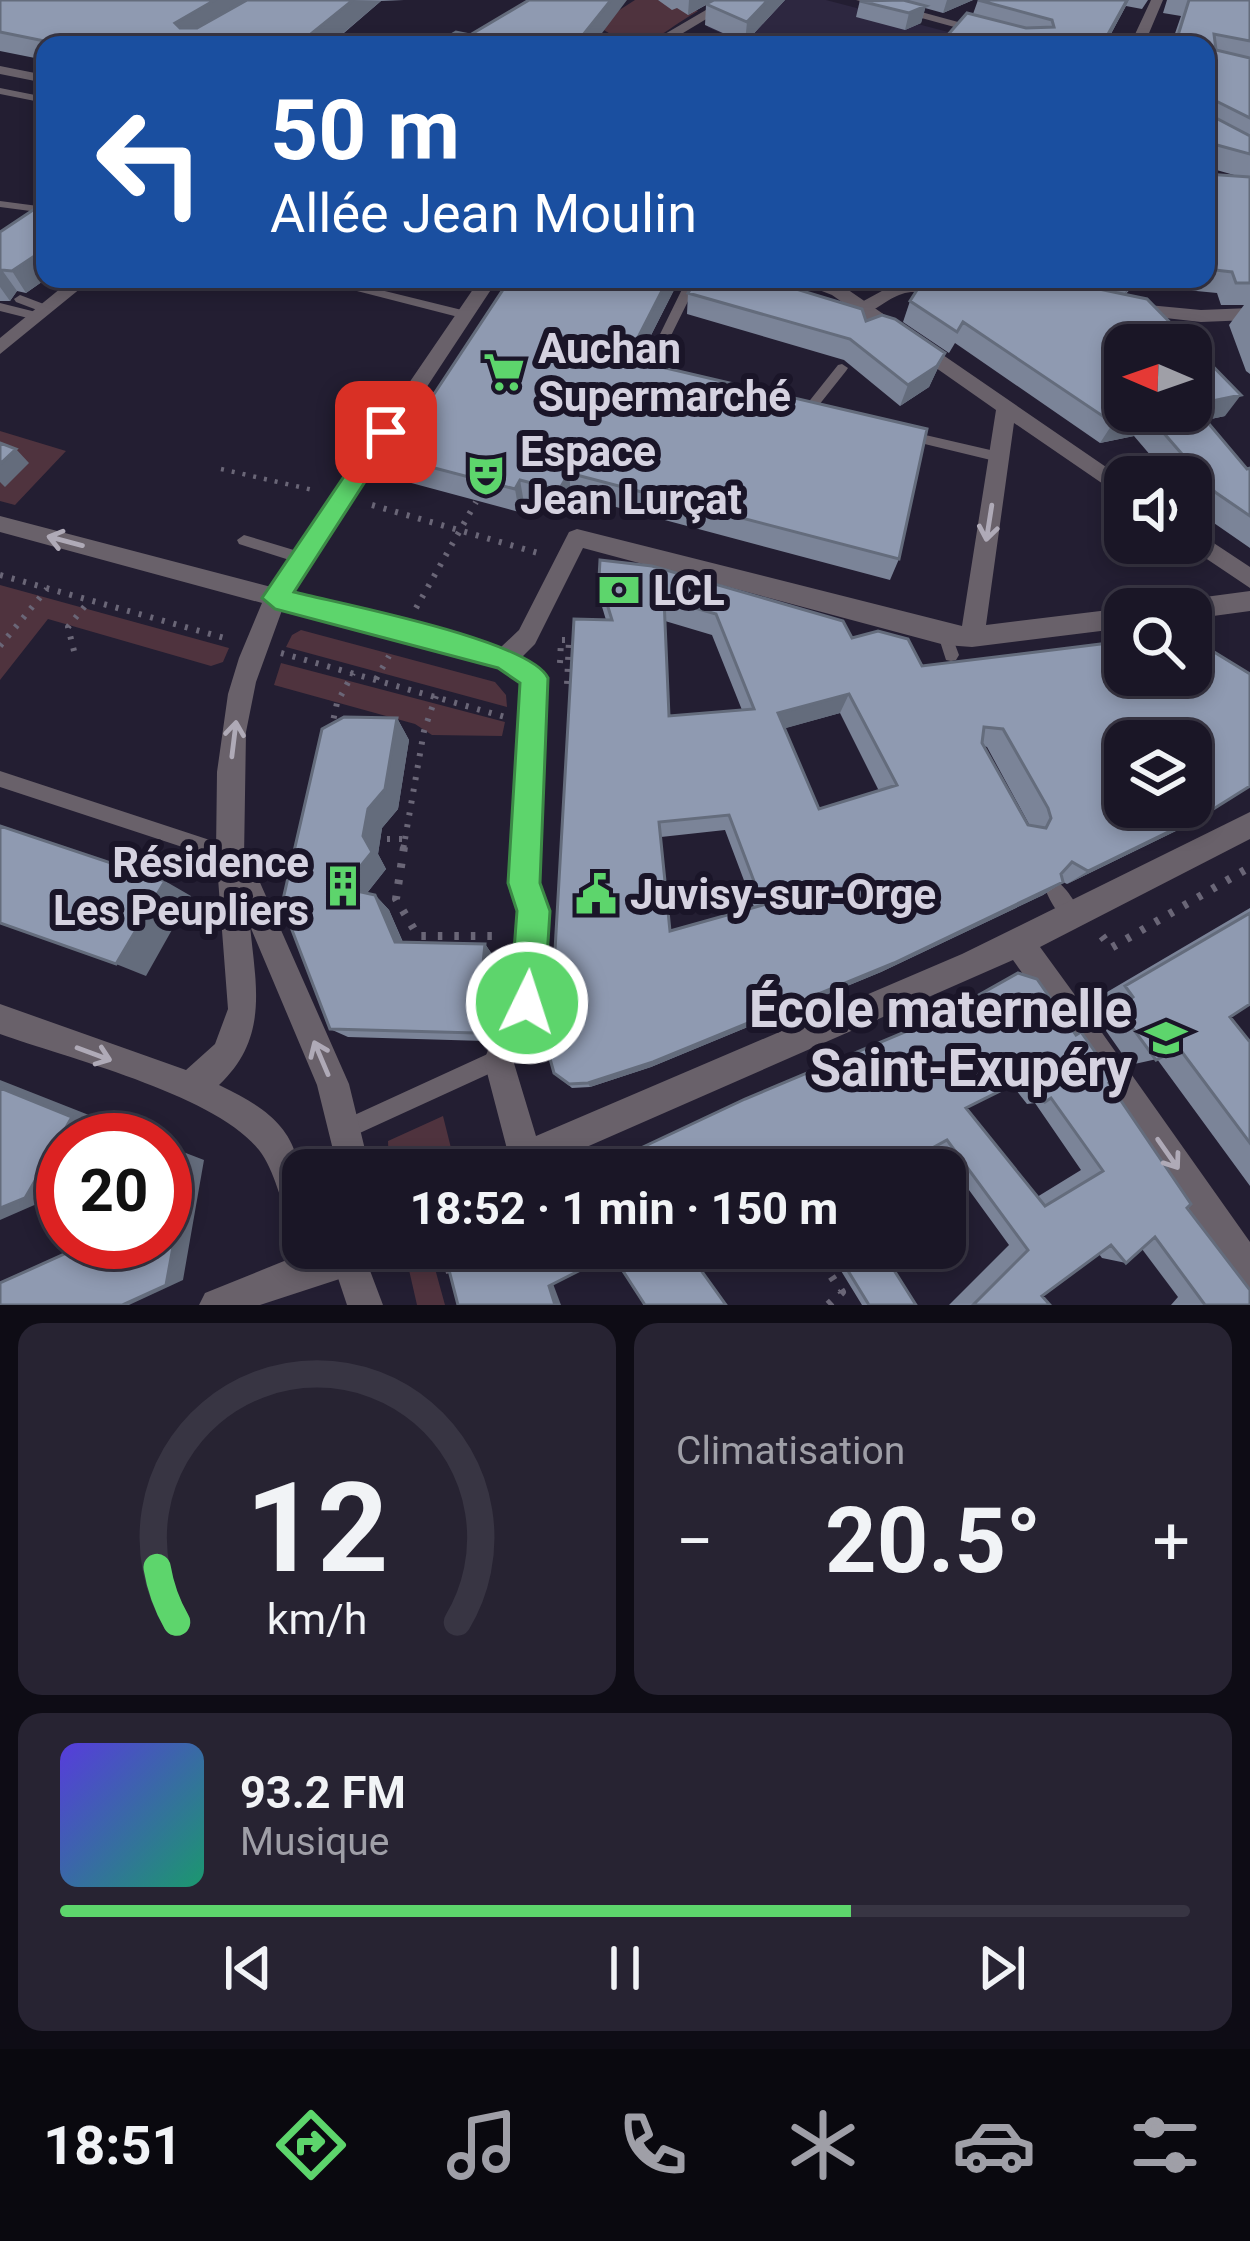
<!DOCTYPE html>
<html lang="fr">
<meta charset="utf-8">
<style>
:root{--surface:#1a1626;--page:#272332;--text:#f1f3f6;--muted:#9f9fa7;--line:#383543;--accent:#5dd56c}
body{margin:0;font-family:Roboto,sans-serif;background:var(--page);color:var(--text);height:100vh;display:flex;flex-direction:column;font-size:45px;white-space:nowrap}
*{box-sizing:border-box;margin:0}
p{font-size:39px;color:var(--muted)}
.icon{flex:none;width:66px;height:66px;fill:none;stroke:currentColor;stroke-width:2;stroke-linecap:round;stroke-linejoin:round}
.map{position:relative;height:1305px;overflow:hidden}
.panel{display:flex;flex-direction:column;gap:18px;padding:18px;background:#0e0c15;flex:1}
.panel>*{flex:none}
.guide{position:absolute;left:36px;top:36px;width:1179px;height:252px;border-radius:24px;box-shadow:0 6px 18px #0003,0 0 0 3px var(--line);background:#1a4fa0;color:#fff;overflow:hidden}
.needle{width:78px;rotate:272deg}
.buttons{position:absolute;left:1104px;top:324px;display:grid;gap:24px}
.buttons a{display:grid;place-items:center;width:108px;height:108px;border-radius:24px;background:var(--surface);box-shadow:0 6px 18px #0003,0 0 0 3px var(--line);font-size:60px}
.speed{position:absolute;left:36px;top:1113px;display:flex;gap:24px;font-size:60px;font-weight:700;text-align:center}
.speed>*{display:grid;place-content:center;width:156px;height:156px;border-radius:50%;background:var(--surface);box-shadow:0 6px 18px #0003,0 0 0 3px var(--line);line-height:1}
.speed .limit{border:18px solid #d22;background:#fff;color:#111}
.pin{position:absolute;display:grid;place-items:center;width:102px;height:102px;color:#fff;margin:-51px;border-radius:24px;box-shadow:0 6px 18px #0006}
.me{position:absolute;width:132px;margin:-66px;rotate:4deg;stroke-linejoin:round;filter:drop-shadow(0 0 9px #0008)}
.turn{display:flex;align-items:center;gap:42px;height:252px;padding:0 36px;font-size:54px}
.turn .icon{width:156px;height:156px;stroke-width:2.5}
.turn b{display:block;font-size:84px;line-height:102px}
.big{font-size:90px;font-weight:700;line-height:1.1}
.panel .widget{flex:1;display:flex;flex-direction:column;justify-content:center;gap:18px;min-width:0;padding:0 42px;border-radius:24px;background:var(--page)}
.panel .dial{align-items:center;gap:0}
.dial svg{height:312px;overflow:visible;fill:none;stroke:var(--line);stroke-width:7;stroke-linecap:round;text-anchor:middle}
.dial text{fill:var(--text);stroke:none}
.song{display:flex;align-items:center;gap:36px}
.cover{width:144px;height:144px;border-radius:18px;background:linear-gradient(135deg,hsl(250 70% 55%),hsl(160 70% 35%))}
.played{height:12px;border-radius:6px;background:linear-gradient(90deg,var(--accent) 70%,var(--line) 70%)}
.keys{display:flex;justify-content:space-around;direction:ltr}
.heat{display:flex;justify-content:space-between;align-items:center;font-size:66px;direction:ltr}
.panel .tiles{flex:1;display:grid;gap:18px;grid-template-columns:1fr 1fr}
.widget:last-child{grid-column:span 2}
.trip{position:absolute;left:282px;top:1149px;width:684px;height:120px;border-radius:24px;background:var(--surface);box-shadow:0 6px 18px #0003,0 0 0 3px var(--line);font-weight:700;line-height:120px;text-align:center}
.tabs{display:flex;height:192px;justify-content:space-around;align-items:center;background:#0a090f;color:var(--muted)}
.tabs .icon{width:84px;height:84px}
.tabs .on{color:var(--accent)}
.tabs b{font-size:54px;color:var(--text)}
.map>svg:first-child{display:block}
</style>
<div class="map">
<svg width="1250" height="1305" viewBox="0 0 1250 1305">
<rect width="100%" height="100%" fill="#231e32"/>
<path fill="#2d2740" d="M753 0H826L975 39 970 45H748L707 27Z"/>
<path fill="#4f333e" d="M635 0H671L698 11C651 38 646 59 596 25Z
M0 431 66 451 15 505 0 501Z
M0 585 229 648 223 662 211 666 48 619 0 680Z
M301 630 495 682 506 695 507 707 286 647 292 635Z
M281 663 505 722 502 736 432 735 415 724 274 685Z
M443 1116 456 1168 389 1170 388 1141Z
M404 1248H440L434 1265 445 1305H417Z"/>
<g fill="none" stroke-linecap="round" stroke-linejoin="round">
<path stroke="#6a6677" stroke-width="4.5" stroke-dasharray="3 8" stroke-linecap="butt" d="M221 469 313 490"/>
<path stroke="#6a6677" stroke-width="6" stroke-dasharray="3 9" stroke-linecap="butt" d="M372 505 538 553
M0 575 228 639
M416 608 476 502
M0 646 47 589
M74 651 68 627 89 601
M281 653 505 717
M560 663 561 640H569L567 685
M376 679 389 656
M331 730 337 703 353 673
M387 839H405L403 850
M405 839 424 731 436 696"/>
<path stroke="#6a6677" stroke-width="8" stroke-dasharray="4.5 12" stroke-linecap="butt" d="M404 847 396 899 418 936H503
M1102 936 1111 948 1250 867
M728 1266 817 1255 842 1292 828 1305
M450 1273 447 1262 452 1248"/>
<path fill="#69616a" fill-rule="evenodd" d="M0 88 45 97V103L0 94Z
M45 194V200L40 199V195Z
M0 201 38 206 43 209 38 212 0 207Z
M316 279H336L466 311 472 315 466 319 318 281Z
M687 279H699L654 370 663 375 657 379 643 376 641 373Z
M20 295 49 306 51 309 45 313 16 302 14 299Z
M0 303 40 313 42 316 36 320 0 311Z
M842 364 848 368 846 371 811 415H803V409L838 365Z
M908 431 999 452 1005 457 999 462 904 439 902 436Z
M244 535 307 554 309 558 302 564 239 544 237 540Z
M945 629 950 631 959 655 956 660 951 661 946 660 938 635 940 631Z
M0 771 231 847 237 849 240 855 237 861 231 863 0 787Z
M1054 880C1066 885 1077 905 1082 917L1079 923 1073 926C1061 921 1050 901 1045 889L1048 883Z
M532 927 538 930 541 936 535 1036 519 1060 351 1137 344 1140 337 1137 334 1130 337 1123 505 1046 516 1033 523 936 526 930Z"/>
<path fill="#69616a" fill-rule="evenodd" d="M1250 812V839L1040 947 1088 1013 1092 1024 1088 1035 1077 1039 1066 1035 1013 960 534 1170H480L484 1158 507 1149 484 1061 488 1050 499 1046 510 1050 536 1136 962 954Z"/>
<path fill="#69616a" fill-rule="evenodd" d="M723 0H738L663 45H646Z
M856 0H877L1043 45H1020Z
M1151 0H1163L1144 45H1130Z
M791 279H819L844 287 1125 480V499L1014 423 986 625 1125 608V628L972 647 945 645 583 548 535 644 522 657 543 670 546 678 538 883C545 905 551 924 542 946L532 950 522 946 518 936 519 912 510 883 522 683 498 667 0 532V516L501 647 519 630 569 532 577 529 962 626 996 410 832 295Z
M1191 528 1250 567V588L1183 543H1191Z
M1250 591V611L1191 619V609H1178L1182 602 1190 599Z
M1077 1009 1088 1013 1250 1242V1288L1238 1283 1066 1035 1062 1024 1066 1013Z
M327 1248H361L366 1260 361 1272 260 1305H199L205 1293 299 1255Z"/>
<path fill="#69616a" fill-rule="evenodd" d="M0 66 45 75V83L0 74Z
M72 279H92L0 354V338Z
M480 279H498L285 602 256 682 246 732 244 858 250 860 349 1084 370 1170H338L317 1085 250 926C256 986 269 1038 219 1085 298 1122 303 1150 303 1232L291 1227C281 1203 275 1171 259 1150 216 1095 67 1058 0 1034V1004L186 1070 215 1044 228 1009 216 852 217 772 228 694 239 658 267 591Z
M902 280 950 284 959 290C942 302 921 287 902 294 885 299 876 314 858 312V304Z
M1127 303 1201 310 1250 308V320L1201 322 1121 313V305Z
M334 1248H368L366 1260 383 1305H347L332 1260Z"/>
</g>
<path fill="#7b8498" fill-rule="evenodd" d="M0 0H404L381 1 337 39 369 45H45V60L0 51Z
M658 0H785L745 43 705 25 706 5 688 15 677 8 672 10Z
M860 0H973L943 13 925 8 921 23 905 30 856 17Z
M978 0H1148L1142 9 1126 6 1105 45H939L973 14Z
M1167 0H1250V374L1246 371 1229 325 1244 305H1221L1217 293 1134 285 1125 295 1225 416 1206 420 1247 469 1250 468V548L1198 512 1191 503V477H1169L1134 436 1100 443 955 343 949 353 903 322 910 301 924 279H1206V174L1241 177 1206 167V45H1171L1181 16 1163 13Z
M0 232 46 279 26 293 17 291 10 301H0Z
M397 279H430L425 286Z
M697 279H810L806 292 866 321 945 353 929 387 900 406 844 360 687 314 688 293Z
M674 290 638 361 899 559 890 580 571 495 561 513 524 503 519 512 389 477 381 454 434 394Z
M599 578 852 638 922 666 1182 828 1067 884 1063 882 1043 895 881 972 651 1067 590 1087 572 1088 554 1073 606 620 600 600ZM665 621 712 635 742 710 669 716ZM840 713 879 791 819 809 785 728ZM984 746 987 747 1030 826 1028 825ZM725 830 754 907 670 931 661 837Z
M397 718 409 740 398 809 382 828 378 854 386 869 367 893 375 895 389 910 403 942 485 944 494 957 485 1041 348 1037 330 1029Z
M1250 908V1004L1230 1017 1250 1042V1186L1157 1059 1130 1065 1095 1015 1110 1005 1102 995Z
M1018 973 1075 1033 1081 1032 1109 1083 1250 1305H1171L1178 1297 1142 1249 1126 1263 1102 1258 1099 1254 1042 1296 1050 1305H949L1009 1245 937 1146 927 1023ZM1012 1085 1027 1104 1035 1103 1081 1170 1037 1197 966 1108Z
M827 1248H880L916 1305H862Z"/>
<path fill="#646c7c" d="M215 0H256L184 44 175 23Z
M353 0 381 1 329 45 311 34Z
M611 0H627L593 45H575Z
M689 0H714L688 15Z
M768 0H785L745 43 747 22Z
M947 0H973L943 13Z
M1127 0H1129L1105 45H1102Z
M926 6 921 23 905 30 909 13Z
M45 249 46 279 26 293 12 271Z
M2 270 17 291 10 301 0 287V273Z
M668 279H674V290L627 382V359Z
M806 279H810L807 290 795 312 799 290Z
M1133 279H1137L1122 298Z
M945 353 929 387 900 406 908 385Z
M1241 395 1225 416 1178 426 1193 405Z
M1148 415 1134 436 1100 443 1113 423Z
M16 449 29 463 5 487 0 482V464Z
M569 473 571 495 561 513 559 490Z
M520 480 524 503 519 512 515 489Z
M849 694 840 713 772 732 778 713Z
M397 718 409 740 398 809 382 828 378 854 386 869 359 903 343 888Z
M1207 813 1182 828 1067 884 1088 871Z
M165 881 191 896 146 976 116 964Z
M1063 882 1043 895 881 972 651 1067 590 1087 588 1083Z
M375 895 389 910 408 955 395 942Z
M485 944 494 957 485 1041 476 1033Z
M0 1080 99 1119 87 1140H63V1181L55 1196 0 1220Z
M165 1145 204 1160 183 1280 129 1305H122Z
M552 1281 561 1305H555L549 1286Z"/>
<path fill="#8f9ab1" stroke="#646c7c" stroke-width="3" fill-rule="evenodd" d="M0 0H215L175 23 180 28H197L247 0H353L311 34 369 45H64L0 32Z
M529 0H611L575 45H434L456 32 470 35Z
M714 0H768L747 22 706 4Z
M903 0 926 6 909 13 860 1Z
M978 0H1127L1102 45H939L967 13 1026 28 1054 27 1052 20Z
M1189 0H1250V41L1214 34 1216 50 1250 58V118L1214 100 1216 118 1250 136V154L1206 142V45H1175Z
M1206 174 1250 177V283H1236L1232 272 1206 269Z
M45 202V249L12 271 2 270 0 273V232Z
M510 279H668L627 359 927 429 899 559 569 473 559 490 520 480 515 489 381 454 423 391 434 394Z
M697 279H806L799 290 862 309 866 321 882 315 895 319 945 353 937 366 908 385 850 339 688 293Z
M924 279H965L1099 289 1147 299 1241 395 1193 405 1247 469 1250 468V516L1215 492 1148 415 1113 423 963 322 957 332 910 301ZM1125 345H1191V411H1125Z
M0 443 16 449 0 464Z
M600 560 652 566 843 621 852 638 878 631 908 639 922 666 1125 641V675H1191V648L1214 652 1250 674V786L1207 813 1088 871 1072 862 1061 874 1063 882 894 963 653 1062 588 1083 569 1084 554 1073 549 1055 574 619 612 620 599 578ZM664 599 716 614 754 709 669 716ZM849 694 897 785 819 809 778 713ZM984 727 1003 729 1048 808 1051 818 1046 828 1028 825 982 743ZM1125 741H1191V807H1125ZM729 815 763 905 670 931 659 822Z
M344 717 397 718 385 789 368 809 363 836 372 852 343 888 375 895 395 942 485 944 476 1033 330 1029 282 904 322 729Z
M0 826 165 881 116 964 0 923Z
M1250 913V1004L1230 1017 1250 1042V1143L1179 1048 1156 1060 1118 1008 1133 997 1125 986Z
M1018 973 1037 979 1076 1035 1081 1032 1115 1080 1109 1083 1191 1204 1187 1208 1250 1290V1305H1205L1155 1237 1126 1263 1111 1245 1042 1296 1050 1305H973L1028 1250 947 1140 892 1170H594L745 1099 936 1019ZM1026 1078 1045 1102 1051 1098 1103 1171 1045 1206 966 1108Z
M0 1088 72 1117 25 1198 0 1208Z
M165 1150 189 1160 166 1285 122 1305H0V1283L91 1242H165Z
M450 1248H685L726 1305H645L612 1254 549 1286 555 1305H458L449 1270Z
M834 1248H880L916 1305H869Z"/>
<defs><path id="oneway-shaft" d="M-6 0H5M1.5-3L5.5 0L1.5 3" fill="none" stroke-width="1.6" stroke-linecap="round" stroke-linejoin="round" transform="scale(3)"/></defs>
<g stroke="#afaab7">
<use href="#oneway-shaft" transform="translate(989 523) rotate(99)"/>
<use href="#oneway-shaft" transform="translate(65 541) rotate(-165)"/>
<use href="#oneway-shaft" transform="translate(234 739) rotate(-83)"/>
<use href="#oneway-shaft" transform="translate(94 1054) rotate(20)"/>
<use href="#oneway-shaft" transform="translate(321 1058) rotate(-113)"/>
<use href="#oneway-shaft" transform="translate(1168 1154) rotate(55)"/>
</g>
<path fill="#5dd56c" stroke="#3c8a46" stroke-width="3" d="M386 424 397 432 294 592C341 604 530 640 548 678L540 883 550 911 544 1003 539 1015 527 1020 515 1015 510 1003 517 911 508 883 520 683 498 668 275 609 262 598 378 426Z"/>
<defs>
<g id="supermarket-bare" transform="scale(3.24)"><path d="M-6-5.5h2.5l.6 2H6L4.5 2H-2.5L-4.4-4H-6ZM-1.5 3.2a1.3 1.3 0 1 0 .1 0ZM3 3.2a1.3 1.3 0 1 0 .1 0Z" fill="#5dd56c" stroke="#1a1528" stroke-width="2.5" paint-order="stroke"/></g>
<g id="theatre-bare" transform="scale(3.24)"><path d="M-5-5.5Q0-4 5-5.5V0Q5 5 0 6Q-5 5-5 0ZM-3.3-2.5H-1v1.5H-3.3ZM1-2.5H3.3v1.5H1ZM-2.8 1Q0 5.5 2.8 1Z" fill="#5dd56c" stroke="#1a1528" stroke-width="2.5" paint-order="stroke"/></g>
<g id="bank-bare" transform="scale(3.24)"><path d="M-6-4H6V4H-6ZM0-2.3a2.3 2.3 0 1 0 0 4.6a2.3 2.3 0 1 0 0-4.6Z" fill="#5dd56c" stroke="#1a1528" stroke-width="2.5" paint-order="stroke"/></g>
<g id="building-bare" transform="scale(3.24)"><path d="M-4-6H4V6H1V3H-1V6H-4ZM-2.5-4.3h1.7v1.8h-1.7ZM.8-4.3h1.7v1.8H.8ZM-2.5-1h1.7V.8h-1.7ZM.8-1h1.7V.8H.8Z" fill="#5dd56c" stroke="#1a1528" stroke-width="2.5" paint-order="stroke"/></g>
<g id="civic-bare" transform="scale(3.24)"><path d="M-.6-6.5H3V-4.5H.6V-3L4-1V1h2V6H-6V1h2V-1L-.6-3ZM-1.2 2.5V6h2.4V2.5Z" fill="#5dd56c" stroke="#1a1528" stroke-width="2.5" paint-order="stroke"/></g>
<g id="school-bare" transform="scale(3.24)"><path d="M0-5L7-2L0 1L-7-2ZM-4 1L0 2.5L4 1V4Q0 6-4 4Z" fill="#5dd56c" stroke="#1a1528" stroke-width="2.5" paint-order="stroke"/></g>
</defs>
<g fill-rule="evenodd">
<use href="#supermarket-bare" x="504" y="372"/>
<use href="#theatre-bare" x="486" y="475"/>
<use href="#bank-bare" x="619" y="590"/>
<use href="#building-bare" x="343" y="886"/>
<use href="#civic-bare" x="596" y="894"/>
<use href="#school-bare" x="1166" y="1038"/>
</g>
<g text-anchor="middle" stroke-width="12" stroke-linejoin="round" paint-order="stroke">
<g font-size="42" font-weight="bold" fill="#d5d2e0" stroke="#1a1528" text-anchor="start">
<text x="538" y="363">Auchan<tspan x="538" dy="48">Supermarché</tspan></text>
<text x="520" y="466">Espace<tspan x="520" dy="48">Jean Lurçat</tspan></text>
<text x="653" y="605">LCL</text>
<text x="309" y="877" text-anchor="end">Résidence<tspan x="309" dy="48">Les Peupliers</tspan></text>
<text x="630" y="909">Juvisy-sur-Orge</text>
</g>
<g font-size="51" font-weight="bold" fill="#d5d2e0" stroke="#1a1528" text-anchor="end">
<text x="1132" y="1027">École maternelle<tspan x="1132" dy="59">Saint-Exupéry</tspan></text>
</g>
</g>
</svg>
<div class="buttons">
<a><svg class="needle" viewBox="-14 -14 28 28"><path d="M0-13l5 13h-10z" fill="#e53935"/><path d="M0 13l5-13h-10z" fill="#9f9fa7"/></svg></a>
<a><svg class="icon" aria-label="sound" viewBox="0 0 24 24"><path d="M4 9h4l5-4v14l-5-4H4zM17 9q2 3 0 6"/></svg></a>
<a><svg class="icon" aria-label="search" viewBox="0 0 24 24"><circle cx="10" cy="10" r="6"/><path d="M15 15l6 6"/></svg></a>
<a><svg class="icon" aria-label="layers" viewBox="0 0 24 24"><path d="M12 4l9 5-9 5-9-5zM3 14l9 5 9-5"/></svg></a>
</div>
<div class="speed"><div class="limit">20</div></div>
<div class="pin" style="left:386px;top:432px;background:#d93025"><svg class="icon" aria-label="arrive" viewBox="0 0 24 24"><path d="M6 21V4h12l-3 4 3 4H6"/></svg></div>
<svg class="me" style="left:527px;top:1003px" viewBox="-20 -20 40 40"><circle r="17" fill="#5dd56c" stroke="#fff" stroke-width="3"/><path d="M0-11L8 9 0 5-8 9z" fill="#fff"/></svg>
<div class="trip">18:52 · 1 min · 150 m</div>
<div class="guide">
<div class="turn"><svg class="icon" aria-label="left" viewBox="0 0 24 24"><path d="M17 20v-9H6M10 6l-5 5 5 5"/></svg><div><b>50 m</b>Allée Jean Moulin</div></div>
</div>
</div>
<section class="panel">
<div class="tiles">
<div class="widget dial"><svg viewBox="0 0 100 80">
<path d="M14 69A42 42 0 1 1 86 69"/>
<path d="M14 69A42 42 0 0 1 9 55" stroke="#5dd56c"/>
<text x="50" y="56" font-size="32" font-weight="700">12</text>
<text x="50" y="72" font-size="11">km/h</text>
</svg></div>
<div class="widget"><p>Climatisation</p>
<div class="heat"><a>−</a><b class="big">20.5°</b><a>+</a></div>
</div>
<div class="widget">
<div class="song"><i class="cover"></i><div><b>93.2 FM</b><p>Musique</p></div></div>
<div class="played"></div>
<div class="keys"><svg class="icon" aria-label="previous" viewBox="0 0 24 24"><path d="M18 5L8 12l10 7zM5 5v14"/></svg><svg class="icon" aria-label="pause" viewBox="0 0 24 24"><path d="M8 5v14M16 5v14"/></svg><svg class="icon" aria-label="next" viewBox="0 0 24 24"><path d="M6 5l10 7-10 7zM19 5v14"/></svg></div>
</div>
</div>
</section>
<nav class="tabs">
<b>18:51</b>
<svg class="icon on" aria-label="directions" viewBox="0 0 24 24"><path d="M12 3l9 9-9 9-9-9zM9 14v-3h6M13 9l2 2-2 2"/></svg>
<svg class="icon" aria-label="music" viewBox="0 0 24 24"><path d="M9 18V5l10-2v13"/><circle cx="6" cy="18" r="3"/><circle cx="16" cy="16" r="3"/></svg>
<svg class="icon" aria-label="phone" viewBox="0 0 24 24"><path d="M5 4h4l2 5-3 2q2 4 5 5l2-3 5 2v4C11 20 4 13 5 4z"/></svg>
<svg class="icon" aria-label="climate" viewBox="0 0 24 24"><path d="M12 3v18M4 7l16 10M4 17L20 7"/></svg>
<svg class="icon" aria-label="car" viewBox="0 0 24 24"><path d="M5 17H2v-5l4-1 3-4h7l3 4 3 1v5h-3M9 17h6M6 11h13"/><circle cx="7" cy="17" r="2"/><circle cx="17" cy="17" r="2"/></svg>
<svg class="icon" aria-label="filters" viewBox="0 0 24 24"><path d="M4 7h16M4 17h16"/><circle cx="9" cy="7" r="2"/><circle cx="15" cy="17" r="2"/></svg>
</nav>
